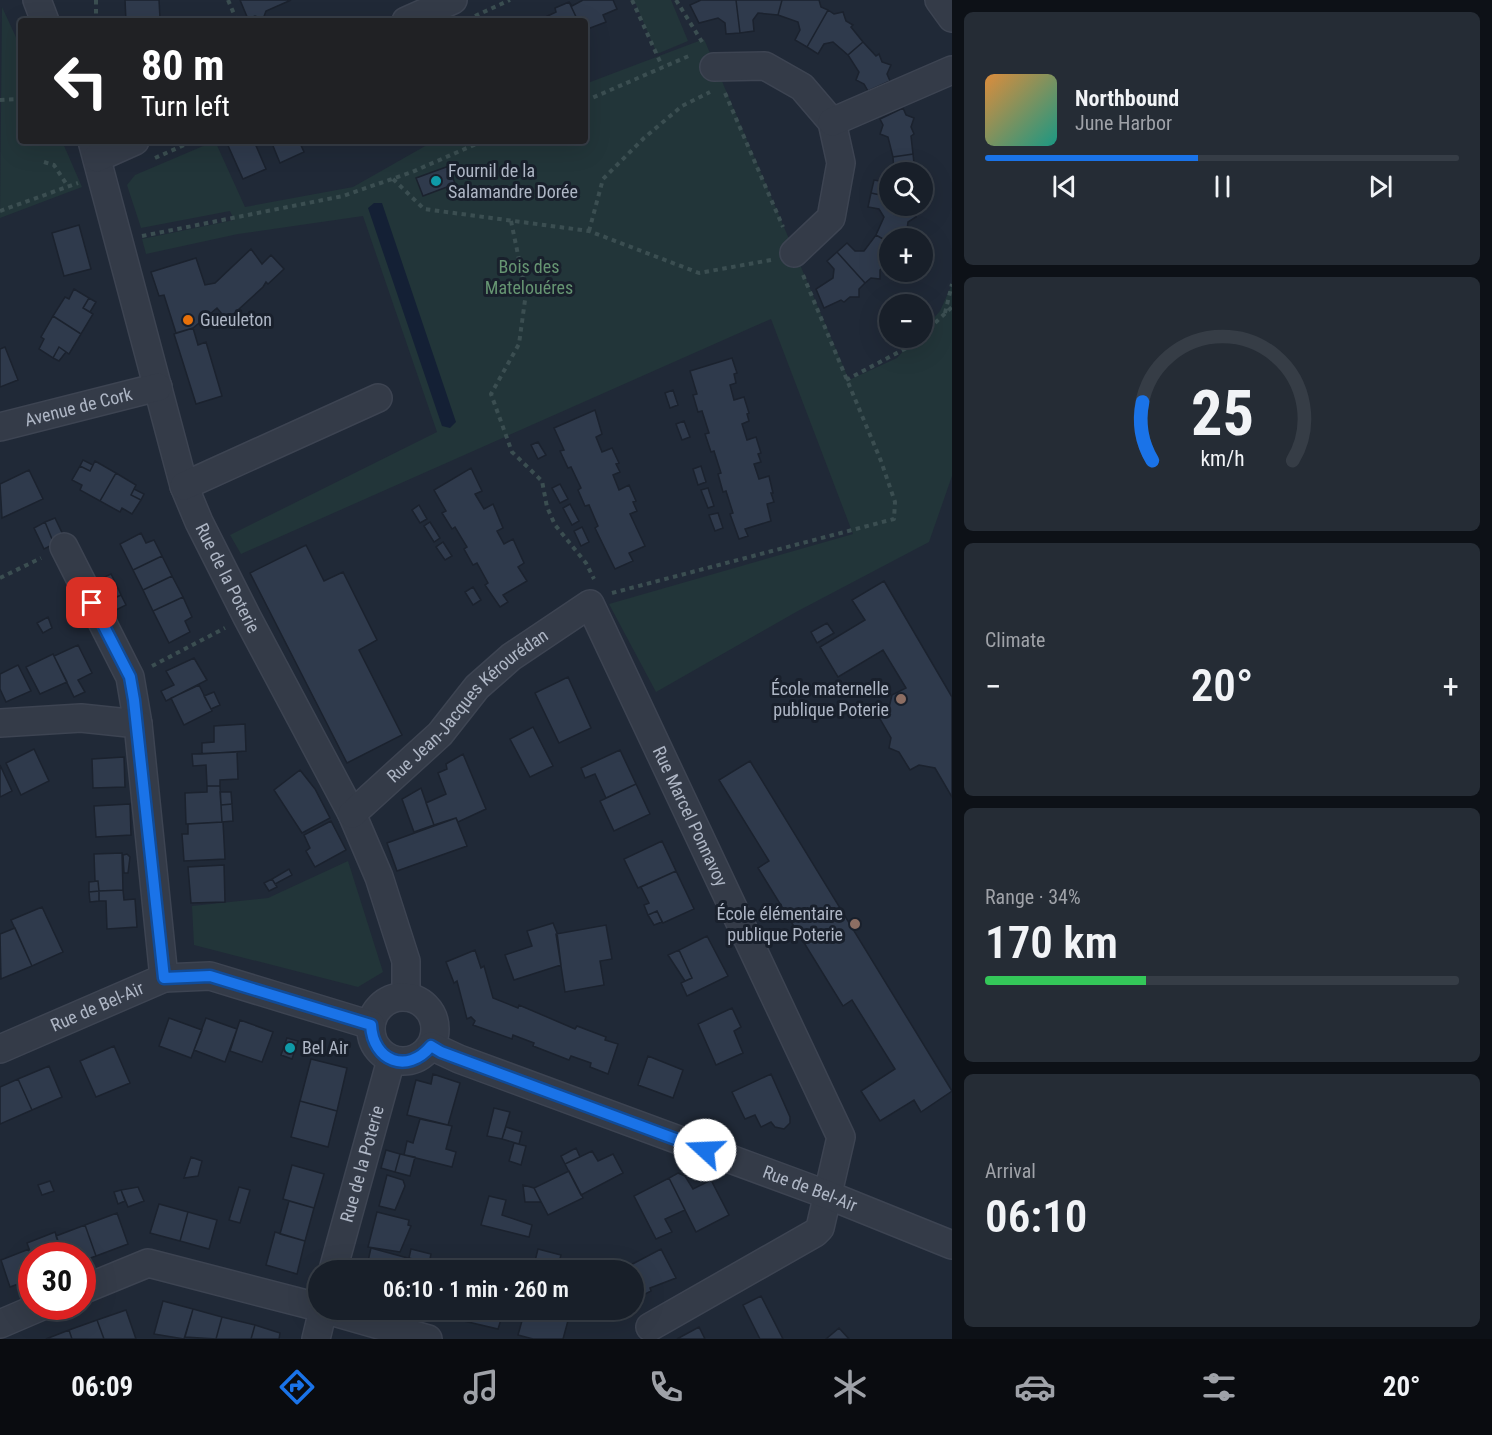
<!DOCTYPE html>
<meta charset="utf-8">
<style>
:root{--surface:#181f29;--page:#252c35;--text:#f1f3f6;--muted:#9fa2a8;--line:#363d46;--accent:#1a73e8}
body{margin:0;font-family:"Roboto Condensed",sans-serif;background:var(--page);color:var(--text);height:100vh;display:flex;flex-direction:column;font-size:22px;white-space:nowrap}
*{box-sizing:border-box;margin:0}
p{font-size:20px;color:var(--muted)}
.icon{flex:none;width:33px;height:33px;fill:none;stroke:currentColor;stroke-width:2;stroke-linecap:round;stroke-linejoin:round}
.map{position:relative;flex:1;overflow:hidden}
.details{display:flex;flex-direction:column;gap:12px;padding:12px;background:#0d1117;width:540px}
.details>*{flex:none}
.guide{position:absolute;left:18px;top:18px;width:570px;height:126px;border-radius:6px;box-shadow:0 6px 24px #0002,0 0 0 2px var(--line);background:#202124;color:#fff;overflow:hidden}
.controls{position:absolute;left:879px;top:162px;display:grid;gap:12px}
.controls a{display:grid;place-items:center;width:54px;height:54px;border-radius:50%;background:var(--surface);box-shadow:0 6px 24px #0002,0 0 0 2px var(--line);font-size:30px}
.speed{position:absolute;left:18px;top:1242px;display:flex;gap:12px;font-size:30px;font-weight:700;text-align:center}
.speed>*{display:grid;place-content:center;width:78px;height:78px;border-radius:50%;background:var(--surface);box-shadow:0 6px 24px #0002,0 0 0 2px var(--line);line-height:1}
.speed .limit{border:9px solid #d22;background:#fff;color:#111}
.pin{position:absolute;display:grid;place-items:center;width:51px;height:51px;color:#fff;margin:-26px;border-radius:12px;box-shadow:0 3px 9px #0006}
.me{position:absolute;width:66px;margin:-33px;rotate:290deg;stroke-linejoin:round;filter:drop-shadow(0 0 4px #0008)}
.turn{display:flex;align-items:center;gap:21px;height:126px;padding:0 24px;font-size:27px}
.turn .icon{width:78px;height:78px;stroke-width:2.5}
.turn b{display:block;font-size:42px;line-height:51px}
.big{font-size:45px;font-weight:600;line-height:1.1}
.details .widget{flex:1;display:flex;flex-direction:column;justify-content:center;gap:9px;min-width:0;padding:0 21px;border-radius:9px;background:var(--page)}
.details .dial{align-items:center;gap:0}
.dial svg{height:156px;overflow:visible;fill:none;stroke:var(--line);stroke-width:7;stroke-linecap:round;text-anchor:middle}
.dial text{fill:var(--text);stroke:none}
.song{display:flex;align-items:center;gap:18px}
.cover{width:72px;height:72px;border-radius:9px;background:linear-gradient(135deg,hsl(30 70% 55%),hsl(170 70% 35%))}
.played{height:6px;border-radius:3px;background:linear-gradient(90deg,var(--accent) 45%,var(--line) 45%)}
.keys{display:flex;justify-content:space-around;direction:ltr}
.heat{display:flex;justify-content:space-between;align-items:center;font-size:33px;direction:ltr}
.charge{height:9px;border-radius:4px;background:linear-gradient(90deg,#34c759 34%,var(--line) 0)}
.trip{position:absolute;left:308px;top:1260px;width:336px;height:60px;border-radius:30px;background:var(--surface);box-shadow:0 6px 24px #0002,0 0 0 2px var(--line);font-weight:600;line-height:60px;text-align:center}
.tabs{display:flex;height:96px;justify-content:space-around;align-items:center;background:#0a0c10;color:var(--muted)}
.tabs .icon{width:42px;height:42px}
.tabs .active{color:var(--accent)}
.tabs b{font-size:27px;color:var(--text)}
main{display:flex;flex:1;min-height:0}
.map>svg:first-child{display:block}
</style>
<main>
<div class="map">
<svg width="952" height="1339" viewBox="0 0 952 1339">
<rect width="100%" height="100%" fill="#202937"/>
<path fill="#223539" d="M634 0H671L688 41 657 54Z
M2 7 21 48V141H62L82 187 0 218Z
M704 39 849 380 897 358 915 338H922L923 330 940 311 952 284V476L929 542 796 612 656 692 609 604 853 534 771 319 241 554 230 535 437 432 363 216 238 234 146 254 142 239 234 220 230 211 141 228 127 185 135 175 215 141 245 207 353 187 434 141H585V84Z
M348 861 383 972 358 987 194 945 192 906 268 898Z"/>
<path fill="#142035" d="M374 203H382L456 422 450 428 442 426 368 208Z"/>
<path fill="#2f3a4c" stroke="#1b222e" stroke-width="1.5" d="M125 0H159L160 18 126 21Z
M240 0H291L266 11 263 19 255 16 248 19Z
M583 0H613L617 9 603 15 606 22 585 30V21H578L569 2 572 6Z
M701 0H736L740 33 726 34 725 23 718 18 699 23 690 5Z
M736 0H782L778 15 758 13 753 20 754 31 740 33Z
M782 0H819L821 7 828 10 807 47 795 40 800 30 798 22 778 15Z
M569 2 578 21H537L556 12 555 8Z
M828 10 834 14 843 12 846 21 853 25 851 27 863 42 848 55 833 42 824 44 818 54 807 47Z
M863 42 876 56 879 54 882 62 891 65 887 74 890 81 868 91 864 84 856 80 859 72 848 55Z
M903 108 906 115 914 118 911 127 914 134 911 136 913 154 893 157 888 137 880 134 883 125 880 119Z
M226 141H254L266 169 243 179Z
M271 141H299L304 152 280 163Z
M913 154 915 172H894L893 157Z
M449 166 455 184 423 196 416 178Z
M890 179V197L871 193 874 180 885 182Z
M871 193 890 197V206H912L911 209 916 217 908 222 907 230 903 229 898 238H890V243L876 235 884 217 879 209 868 207Z
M79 225 91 269 64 276 52 233Z
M876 235 890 243V253L884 262 886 264 880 270V279L871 278 865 283 837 252 847 243 855 251H864Z
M251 249 262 264 271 255 284 269 268 284 266 282 263 287 227 320 217 308 193 328 176 333 164 295 159 296 151 272 196 258 205 285 215 283Z
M837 252 865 283 859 289V297H850L844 302 841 300 824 308 816 289 833 278 834 269 827 261Z
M74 289 89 298 83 308 93 314 81 334 53 316 65 297 69 299Z
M89 298 96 302 90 312 83 308Z
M53 316 81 334 69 354 59 347 53 358 39 349 44 339 41 337Z
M193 328 198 345 206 342 222 396 196 404 174 334Z
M5 347 18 380 0 387V349Z
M59 347 66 352 59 361 53 358Z
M732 358 737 373 734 374 736 383 730 385 734 400 744 397 749 413 747 414 749 421 742 424 747 440 756 437 761 453 758 454 761 462 754 464 759 479 769 476 773 493H771L774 502 767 504 771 521 745 529 748 536 739 539 730 514 733 513 726 491 723 492 718 474 721 473 714 451 711 452 705 434 709 433 702 411 698 412 693 395 697 394 690 371Z
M673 390 678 405 670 408 665 393Z
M595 410 602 434 596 437 602 452 612 448 619 463 616 464 620 472 613 475 619 490 629 485 636 501 633 502 637 511 630 514 645 546 629 553 633 561 615 569 595 528 598 526 589 505 585 506 578 490 581 488 571 467 568 468 560 451 564 450 554 428Z
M684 421 690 437 682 440 676 424Z
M538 442 546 455 538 459 531 445Z
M83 460 93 465 90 471 80 466Z
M95 461 116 473 100 501 80 490 82 485 72 480 80 466 90 471Z
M701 466 706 482 698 485 693 469Z
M471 468 482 491 475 494 484 509 493 504 503 528 497 531 504 544 513 539 524 563 518 567 527 581 503 595 508 602 500 607 485 585 488 583 477 563 473 565 464 549 467 547 455 527 452 529 442 513 446 511 434 490Z
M29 470 43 499 2 518 0 484Z
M116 473 136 485 131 495 141 500 132 514 122 508 120 512 100 501Z
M560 484 568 499 560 503 552 488Z
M708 488 714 506 708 508 701 490Z
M134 489 144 494 141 500 131 495Z
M570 504 579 521 572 525 563 508Z
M419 505 427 519 420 523 412 510Z
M718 513 723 528 715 531 709 515Z
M55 518 65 539 54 544 45 522Z
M45 522 54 544 44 549 34 528Z
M430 522 440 538 434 542 424 526Z
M582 527 589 542 581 546 574 531Z
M141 533 146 543 154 540 162 556 133 570 120 544Z
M443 542 452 556 445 560 436 547Z
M306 545 324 581 343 572 377 640 359 650 402 735 347 763 250 573Z
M162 556 172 576 143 590 133 570Z
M111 574 116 584 95 594 90 584Z
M172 576 183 597 153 611 143 590Z
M884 581 952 697V797L935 768 919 765 910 770 899 752 889 748 891 738 879 717 888 712 892 695 906 688 883 650 838 677 820 647 865 620 852 600Z
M116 584 121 595 100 605 95 594Z
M473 587 481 600 473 605 465 592Z
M121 595 126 605 106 615 100 605Z
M183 597 192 617 185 621 190 632 169 643 153 611Z
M48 617 52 628 43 633 37 623Z
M827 623 834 633 817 643 811 632Z
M78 645 92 673 78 680 85 692 74 697 54 656Z
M53 654 67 682 40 694 26 667Z
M194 658 207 680 166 701 161 691 174 685 166 671Z
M18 665 31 691 6 702 0 689V674Z
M568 677 591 728 559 743 535 693Z
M199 685 212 711 184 725 171 698Z
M214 692 220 705 211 709 204 696Z
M245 724 246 751 202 754V743L214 742V726Z
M533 727 553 766 530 777 510 739Z
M34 749 49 781 21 795 6 763Z
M620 750 636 784 606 798 595 774 585 778 581 768Z
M237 752 238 779 220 780V786H207L206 765 193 766 192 754Z
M463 754 486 809 458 822 456 818 434 825 426 803 446 794 438 773 447 769 446 764Z
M124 757 125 787 93 788 92 759Z
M750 761 952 1091 921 1112 914 1100 880 1121 861 1091 895 1069 852 1000 843 1006 758 868 769 861 719 780Z
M0 765 12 791 0 797Z
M300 770 315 789 330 818 302 833 274 790Z
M636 784 650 814 614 831 600 801Z
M207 786H220L222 822 186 824 185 793 207 792Z
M421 788 434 825 414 832 402 799Z
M220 792H231L232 804 221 805Z
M130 804 131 835 96 837 94 806Z
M232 804 233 821 222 822 221 805Z
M456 818 467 846 397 871 387 843Z
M331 821 346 850 315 867 306 851 310 848 304 835Z
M223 822 225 859 184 861 182 834H188V824Z
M662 841 676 871 638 888 624 859Z
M122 853 123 890 99 891 98 881H95L94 854Z
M127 854 130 857 128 873H124L123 855Z
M224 865 225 902 191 903 188 867Z
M289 869 292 875 275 884 272 879Z
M676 871 694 909 663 923 657 911 648 915 644 905 649 903 641 887Z
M272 879 277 887 269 891 264 883Z
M98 881 99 891 89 892V882Z
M123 890 124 900 135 899 137 927 107 929 106 901H99V891Z
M99 891V901L90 902 89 892Z
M42 907 63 952 32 966 11 920Z
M657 911 662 922 654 925 648 915Z
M553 923 557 933 561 965 514 980 505 955 532 946 527 931Z
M606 925 612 959 600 961 604 985 565 992 556 934Z
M15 928 32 966 1 979 0 934Z
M707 936 728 976 687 996 681 983 692 978 679 950Z
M475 950 481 968 484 966 493 998 518 1008 519 1005 575 1029 577 1026 606 1037 605 1040 618 1044 608 1074 590 1067 591 1063 571 1056 569 1060 533 1046 534 1043 513 1035 512 1039 473 1025 475 1021 471 1017 467 1019 457 981 454 983 446 962Z
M679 950 692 978 685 981 668 955Z
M732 1008 741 1027 734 1031 743 1053 716 1065 698 1024Z
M169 1018 202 1030 191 1058 159 1046Z
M206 1018 237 1029 225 1062 194 1050Z
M240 1020 273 1032 262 1062 230 1051Z
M287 1038 298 1041 292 1059 281 1055Z
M114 1046 130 1083 96 1097 80 1061Z
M648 1056 683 1070 673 1098 638 1085Z
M311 1059 347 1068 337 1111 300 1101Z
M49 1066 62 1097 32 1110 18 1079Z
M433 1074 460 1083 448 1125 407 1115 416 1080 431 1084Z
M771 1074 790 1117V1123L784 1129 775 1127 771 1122 761 1127 755 1115 745 1119 732 1092Z
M18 1079 32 1110 0 1124V1087Z
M300 1101 337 1111 328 1147 291 1137Z
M494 1108 510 1112 502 1139 487 1136Z
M420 1119 452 1126 446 1149 456 1152 452 1167 404 1155 407 1141 413 1143Z
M506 1127 522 1132 519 1144 502 1139Z
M514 1143 526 1146 521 1165 509 1161Z
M576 1148 580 1157 565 1164 561 1156Z
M386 1150 400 1154 395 1172 381 1168Z
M592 1151 598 1161 613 1154 623 1173 581 1195 565 1164Z
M400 1154 415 1157 410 1176 395 1172Z
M191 1157 202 1161 198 1176 184 1178Z
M292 1165 324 1174 314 1208 283 1199Z
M569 1171 583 1198 548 1215 534 1188Z
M678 1173 685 1176 693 1189 711 1180 729 1215 696 1232 669 1178Z
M387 1175 403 1180 405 1186 395 1210 379 1206Z
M669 1178 685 1210 665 1219 672 1232 656 1239 634 1196Z
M50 1181 54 1191 42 1195 38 1185Z
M523 1185 534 1188 541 1202H525Z
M138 1187 144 1201 128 1207 121 1190Z
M239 1187 250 1190 240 1223 229 1220Z
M121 1190 125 1201 118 1204 114 1192Z
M489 1196 506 1200 502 1215 532 1225 529 1237 481 1225Z
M289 1201 314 1208 305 1241 280 1234Z
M159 1204 188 1212 180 1241 150 1233Z
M188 1212 217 1220 209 1249 180 1241Z
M377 1212 409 1220 408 1225 411 1226 400 1252 368 1247Z
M117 1213 128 1244 96 1256 85 1225Z
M85 1225 96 1256 82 1261V1256H63L56 1236Z
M55 1232 63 1256 32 1257 27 1243Z
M275 1232 305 1241 297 1274 266 1265Z
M371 1248 448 1269V1270H416L407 1268 406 1270H366Z
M29 1249 32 1279 10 1287 1 1260Z
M411 1249 431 1254 429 1264 409 1258Z
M538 1249 561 1255 558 1266 535 1261Z
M661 1249 676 1278 650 1288 651 1291 636 1299 633 1294V1270H621Z
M761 1296 783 1339H760L743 1305Z
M163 1301 193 1309 184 1339 154 1334Z
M193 1309 222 1317 216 1339 185 1337Z
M126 1310 136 1339H104L97 1320Z
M453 1310H504L498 1329 451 1318Z
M525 1310H540L569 1317 563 1339H533L518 1335Z
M599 1310H616L602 1316Z
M222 1317 255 1325 251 1339H216Z
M97 1320 104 1339H72L69 1330Z
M255 1325 280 1333 279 1339H251Z
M699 1327 705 1339H677Z
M839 1328 849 1339H826Z
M69 1330 72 1339H46Z"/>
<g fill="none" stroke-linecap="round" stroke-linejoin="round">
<g stroke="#3d4452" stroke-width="30">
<g id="minor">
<path d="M37 0 45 21"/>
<path d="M939 0 952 18"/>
<path d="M406 21 453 0"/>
<path d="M714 67 765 66 802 87 832 122 841 163 831 218 794 253"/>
<path d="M832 122 952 70"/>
<path id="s1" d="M92 141 184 486 199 522 247 617 352 814 379 877 406 961V997"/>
<path d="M97 158 135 141"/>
<path id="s2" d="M0 427 158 387"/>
<path d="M184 486 378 398"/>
<path d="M64 547 130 677 138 724"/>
<path d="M0 723 81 718 138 724 164 978"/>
<path id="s3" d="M352 814 440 734 477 687 511 657 590 604 841 1137 820 1228 815 1233 650 1327"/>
<circle cx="403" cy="1029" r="32"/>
<path id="s4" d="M431 1046 459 1059 828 1195 952 1245"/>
<path id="s5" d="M0 1049 164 978 210 976 371 1025"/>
<path id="s6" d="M333 1270 391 1060"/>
<path d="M82 1290 148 1263 318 1307"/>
<path d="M327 1310 428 1339"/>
<path d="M0 1324 42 1306"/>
<path d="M316 1339 323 1310"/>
</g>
</g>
<path stroke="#3b4e51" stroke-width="4" stroke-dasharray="4.5 4.5" stroke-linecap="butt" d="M96 0V21
M228 0 237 21
M632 0 662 66
M676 0 704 45
M475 16 510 0
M725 93 783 227
M0 100 21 99
M585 101 691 55
M155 158 193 141
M44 162 54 165 67 185
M393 179 424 209 589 231 699 273 771 260
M0 211 78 183
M511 221 526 293 519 344 491 394 512 452 542 481 547 507 555 525 586 563 594 579
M589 231 603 179 644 138 682 106 710 92
M142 236 343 196 412 172 483 141
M945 313 952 284
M922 335 952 307
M846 380 914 344 920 338
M0 578 41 558
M612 593 894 519 895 502 881 461 803 275
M152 666 225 628"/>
<use href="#minor" stroke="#343b48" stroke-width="27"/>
</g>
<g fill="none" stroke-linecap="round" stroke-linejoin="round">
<g stroke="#114b97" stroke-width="15">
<path id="route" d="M92 603 130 677 134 700 164 978 210 976 371 1025C373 1061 407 1075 431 1046L441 1052 705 1150"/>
</g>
<use href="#route" stroke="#1a73e8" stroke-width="10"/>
</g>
<g fill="#0f9aa8" stroke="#19202c" stroke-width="2">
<circle cx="436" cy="181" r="6"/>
<circle cx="290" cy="1048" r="6"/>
</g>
<circle fill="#e8710a" stroke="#19202c" stroke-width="2" cx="188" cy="320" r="6"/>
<g fill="#8d6e63" stroke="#19202c" stroke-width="2">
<circle cx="901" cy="699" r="6"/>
<circle cx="855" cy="924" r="6"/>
</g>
<g text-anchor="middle" stroke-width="6" stroke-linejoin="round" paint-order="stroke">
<g font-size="18" fill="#aeb6c5" stroke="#19202c" text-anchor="start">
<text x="448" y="177">Fournil de la<tspan x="448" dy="21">Salamandre Dorée</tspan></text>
<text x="200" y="326">Gueuleton</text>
<text x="889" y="695" text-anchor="end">École maternelle<tspan x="889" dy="21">publique Poterie</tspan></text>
<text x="843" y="920" text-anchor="end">École élémentaire<tspan x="843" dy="21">publique Poterie</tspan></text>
<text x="302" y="1054">Bel Air</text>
</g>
<g font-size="18" fill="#669572" stroke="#19202c">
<text x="529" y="273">Bois des<tspan x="529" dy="21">Matelouéres</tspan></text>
</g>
<g font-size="18" fill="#aeb6c5" stroke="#19202c">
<text dy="6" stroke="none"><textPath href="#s2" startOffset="81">Avenue de Cork</textPath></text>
<text dy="6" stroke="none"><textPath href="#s1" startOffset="459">Rue de la Poterie</textPath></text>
<text dy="6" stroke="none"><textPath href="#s3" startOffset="159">Rue Jean-Jacques Kérourédan</textPath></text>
<text dy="6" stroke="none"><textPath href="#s3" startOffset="554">Rue Marcel Ponnavoy</textPath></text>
<text dy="6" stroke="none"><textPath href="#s5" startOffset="106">Rue de Bel-Air</textPath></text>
<text dy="6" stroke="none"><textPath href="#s6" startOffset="110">Rue de la Poterie</textPath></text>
<text dy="6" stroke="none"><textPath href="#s4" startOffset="405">Rue de Bel-Air</textPath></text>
</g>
</g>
</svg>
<div class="controls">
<a><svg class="icon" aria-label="search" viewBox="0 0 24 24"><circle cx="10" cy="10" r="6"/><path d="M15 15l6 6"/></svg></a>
<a>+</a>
<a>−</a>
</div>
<div class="speed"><div class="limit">30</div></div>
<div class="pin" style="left:92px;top:603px;background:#d93025"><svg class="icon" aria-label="arrive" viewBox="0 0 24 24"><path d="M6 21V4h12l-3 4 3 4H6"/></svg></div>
<svg class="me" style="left:705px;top:1150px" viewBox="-20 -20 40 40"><circle r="19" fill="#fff"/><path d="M0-13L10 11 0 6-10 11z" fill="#1a73e8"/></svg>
<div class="trip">06:10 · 1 min · 260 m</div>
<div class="guide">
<div class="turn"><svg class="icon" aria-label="left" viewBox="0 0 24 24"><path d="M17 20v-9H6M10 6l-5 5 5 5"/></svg><div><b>80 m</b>Turn left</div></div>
</div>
</div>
<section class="details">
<div class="widget">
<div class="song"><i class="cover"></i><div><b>Northbound</b><p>June Harbor</p></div></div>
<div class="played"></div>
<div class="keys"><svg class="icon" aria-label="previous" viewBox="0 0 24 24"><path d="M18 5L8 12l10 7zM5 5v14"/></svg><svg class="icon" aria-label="pause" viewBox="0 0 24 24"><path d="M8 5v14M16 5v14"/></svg><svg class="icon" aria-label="next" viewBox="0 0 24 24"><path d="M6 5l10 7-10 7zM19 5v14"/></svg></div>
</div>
<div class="widget dial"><svg viewBox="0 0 100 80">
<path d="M14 69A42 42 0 1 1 86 69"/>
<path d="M14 69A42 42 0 0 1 9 39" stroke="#1a73e8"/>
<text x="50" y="56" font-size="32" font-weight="700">25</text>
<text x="50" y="72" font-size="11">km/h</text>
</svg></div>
<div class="widget"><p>Climate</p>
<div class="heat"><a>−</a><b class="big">20°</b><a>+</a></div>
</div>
<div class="widget"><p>Range · 34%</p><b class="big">170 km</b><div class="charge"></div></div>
<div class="widget"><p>Arrival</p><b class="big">06:10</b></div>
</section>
</main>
<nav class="tabs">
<b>06:09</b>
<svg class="icon active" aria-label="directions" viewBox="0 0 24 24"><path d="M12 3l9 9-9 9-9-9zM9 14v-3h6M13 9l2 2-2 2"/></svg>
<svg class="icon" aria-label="music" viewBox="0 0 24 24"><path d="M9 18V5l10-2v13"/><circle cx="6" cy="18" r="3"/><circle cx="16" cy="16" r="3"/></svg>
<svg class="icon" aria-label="phone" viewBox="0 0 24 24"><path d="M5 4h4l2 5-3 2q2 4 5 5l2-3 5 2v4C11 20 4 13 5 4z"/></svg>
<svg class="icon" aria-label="climate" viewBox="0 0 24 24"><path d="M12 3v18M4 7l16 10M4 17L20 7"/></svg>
<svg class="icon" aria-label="car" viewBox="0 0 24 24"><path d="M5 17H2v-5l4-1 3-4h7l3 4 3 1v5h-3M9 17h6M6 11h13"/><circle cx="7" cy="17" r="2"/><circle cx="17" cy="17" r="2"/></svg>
<svg class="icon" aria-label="filters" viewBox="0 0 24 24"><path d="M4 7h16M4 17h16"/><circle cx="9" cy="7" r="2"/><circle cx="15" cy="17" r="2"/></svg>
<b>20°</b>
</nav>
